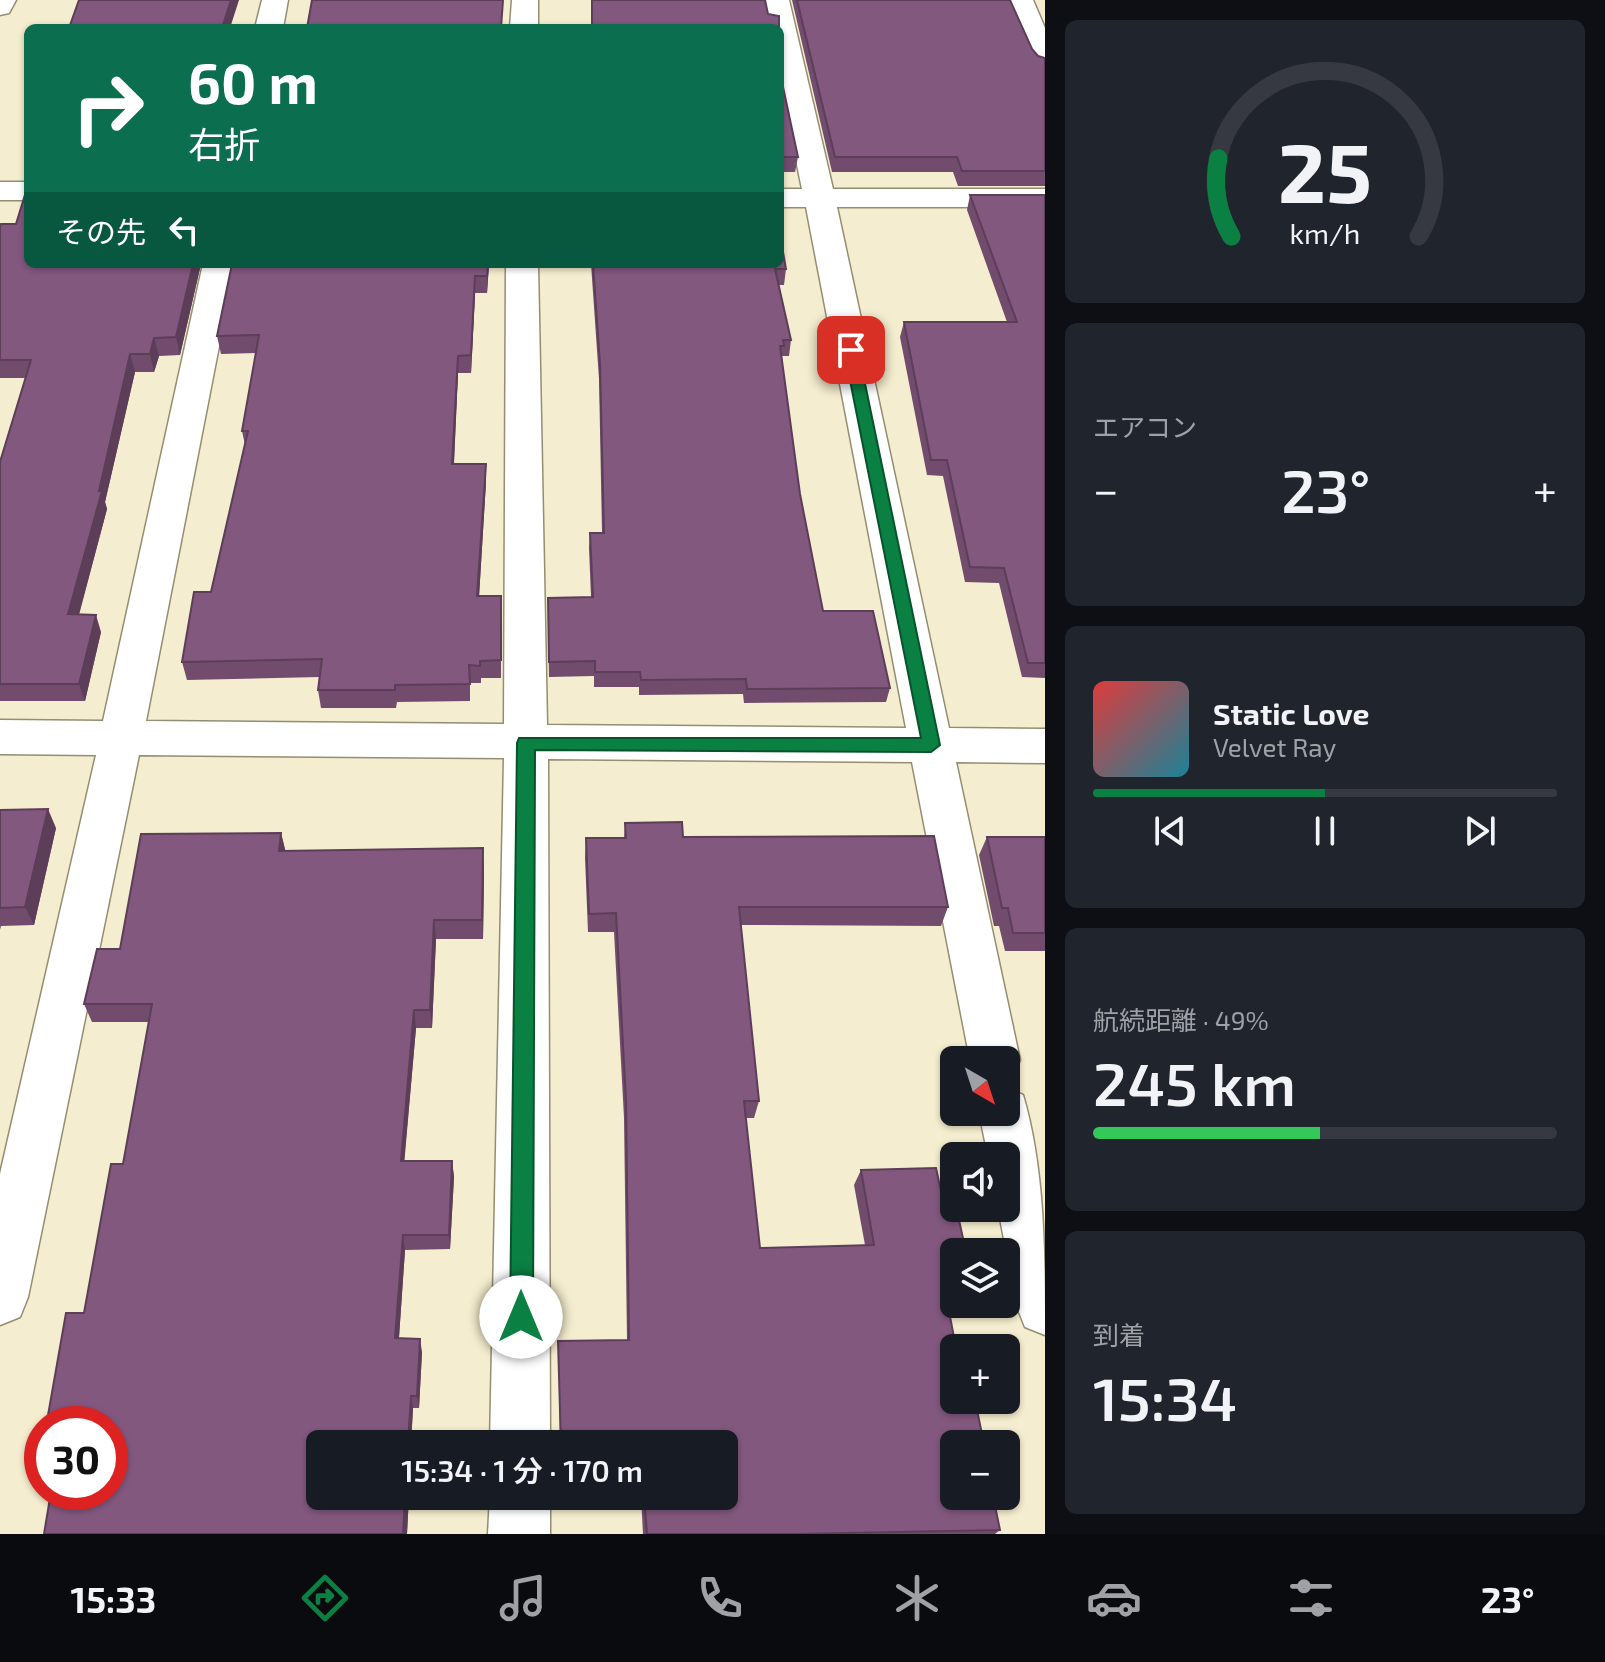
<!DOCTYPE html>
<html lang="ja">
<meta charset="utf-8">
<style>
:root{--surface:#171b24;--page:#20242c;--text:#f1f3f6;--muted:#9ea1a6;--line:#363941;--accent:#0b8043}
body{margin:0;font-family:"Exo 2","Noto Sans JP",sans-serif;background:var(--page);color:var(--text);height:100vh;display:flex;flex-direction:column;font-size:30px;white-space:nowrap}
*{box-sizing:border-box;margin:0}
p{font-size:26px;color:var(--muted)}
.icon{flex:none;width:44px;height:44px;fill:none;stroke:currentColor;stroke-width:2;stroke-linecap:round;stroke-linejoin:round}
.map{position:relative;flex:1;overflow:hidden}
.panel{display:flex;flex-direction:column;gap:20px;padding:20px;background:#0d0f14;width:560px}
.panel>*{flex:none}
.banner{position:absolute;left:24px;top:24px;width:760px;height:244px;border-radius:12px;box-shadow:0 2px 6px #0004;background:#0b6e4f;color:#fff;overflow:hidden}
.needle{width:52px;rotate:141deg}
.buttons{position:absolute;left:940px;top:1046px;display:grid;gap:16px}
.buttons a{display:grid;place-items:center;width:80px;height:80px;border-radius:12px;background:var(--surface);box-shadow:0 2px 6px #0004;font-size:40px}
.speed{position:absolute;left:24px;top:1406px;display:flex;gap:16px;font-size:40px;font-weight:700;text-align:center}
.speed>*{display:grid;place-content:center;width:104px;height:104px;border-radius:50%;background:var(--surface);box-shadow:0 2px 6px #0004;line-height:1}
.speed .limit{border:12px solid #d22;background:#fff;color:#111}
.pin{position:absolute;display:grid;place-items:center;width:68px;height:68px;color:#fff;margin:-34px;border-radius:16px;box-shadow:0 4px 12px #0006}
.me{position:absolute;width:88px;margin:-44px;rotate:0deg;stroke-linejoin:round;filter:drop-shadow(0 0 6px #0008)}
.turn{display:flex;align-items:center;gap:28px;height:168px;padding:0 32px;font-size:36px}
.turn .icon{width:104px;height:104px;stroke-width:2.5}
.turn b{display:block;font-size:56px;line-height:68px}
.then{display:flex;align-items:center;height:76px;padding:0 32px;background:#0003;gap:16px;font-size:30px}
.big{font-size:60px;font-weight:600;line-height:1.1}
.panel .card{flex:1;display:flex;flex-direction:column;justify-content:center;gap:12px;min-width:0;padding:0 28px;border-radius:12px;background:var(--page)}
.panel .dial{align-items:center;gap:0}
.dial svg{height:208px;overflow:visible;fill:none;stroke:var(--line);stroke-width:7;stroke-linecap:round;text-anchor:middle}
.dial text{fill:var(--text);stroke:none}
.song{display:flex;align-items:center;gap:24px}
.cover{width:96px;height:96px;border-radius:12px;background:linear-gradient(135deg,hsl(0 70% 55%),hsl(190 70% 35%))}
.played{height:8px;border-radius:4px;background:linear-gradient(90deg,var(--accent) 50%,var(--line) 50%)}
.keys{display:flex;justify-content:space-around;direction:ltr}
.heat{display:flex;justify-content:space-between;align-items:center;font-size:44px;direction:ltr}
.charge{height:12px;border-radius:6px;background:linear-gradient(90deg,#34c759 49%,var(--line) 0)}
.trip{position:absolute;left:306px;top:1430px;width:432px;height:80px;border-radius:12px;background:var(--surface);box-shadow:0 2px 6px #0004;font-weight:600;line-height:80px;text-align:center}
.tab-bar{display:flex;height:128px;justify-content:space-around;align-items:center;background:#090b0e;color:var(--muted)}
.tab-bar .icon{width:56px;height:56px}
.tab-bar .on{color:var(--accent)}
.tab-bar b{font-size:36px;color:var(--text)}
main{display:flex;flex:1;min-height:0}
.map>svg:first-child{display:block}
</style>
<main>
<div class="map">
<svg width="1045" height="1534" viewBox="0 0 1045 1534">
<rect width="100%" height="100%" fill="#f5edcf"/>
<g fill="none" stroke-linecap="round" stroke-linejoin="round">
<g stroke="#948d71" stroke-width="3">
<path id="minor" d="M0 0H16L9 13 0 15Z
M262 0H288L283 28H255Z
M512 0H538V28H510Z
M763 0H789L833 189H1045V207H837L949 728 1045 729V763L956 762 1020 1060 1013 1076 1006 1079V1060H970L912 762 548 759 550 1444H490L504 758 139 755 28 1297 20 1317 0 1325V1174L96 755 0 754V720L103 721 203 264H235L146 721 504 724 506 264H538L547 725 906 728 806 207H780V189H802L780 83V28H769Z
M1007 0H1033L1045 28V70L1035 68 1031 62Z
M0 182H28V200H0Z
M1006 1088 1023 1095C1045 1169 1045 1256 1045 1335L1025 1327 1017 1307 998 1208H1006V1156H988L979 1112H1006Z
M490 1496H550V1534H488Z"/>
</g>
<use href="#minor" fill="#fff" fill-rule="evenodd"/>
</g>
<path fill="#714c6d" d="M792 0H1010L1032 49 1038 56 1045 58V186H958L953 172H832Z
M780 73 798 157 795 172H780Z
M970 195H1045V678L1022 677 999 583 965 582 943 476 927 475 900 337 904 322H1007L967 210Z
M16 224 28 264H201L180 355 159 356 154 372H135L105 502 107 509 79 615 101 632 85 701H0V462L26 378H0V227Z
M489 264 487 293H475L471 373H458L454 464 486 482 479 596H501V678H481V683H470V701L397 702 396 708H321L318 690 320 677 187 680 182 662 211 592 245 445 242 431 256 353 221 354 217 336Z
M591 264H780L786 269 784 285H779L791 340 789 356H782V360L800 494 823 611 890 688 886 702 744 703 743 694 639 695V687H594V676L549 677 548 613 591 597 589 548 590 533H602L599 379Z
M0 810 56 828 34 925 1 926 0 930Z
M625 823 683 837 948 907 941 926 741 925 759 1101 754 1118H746L760 1248 865 1245 854 1185 861 1170 954 1252V1282H944L954 1400 1000 1530 995 1534H643L641 1496H724V1444H560L558 1341 627 1340 624 1118 614 932H588L585 858 586 838H624Z
M281 833 285 850 484 867 483 939H436L432 1028H416L404 1161H452L454 1177 450 1249 405 1250 399 1338 422 1352 419 1408H413L411 1444H320V1496H409L407 1534 110 1424H50L47 1421 84 1313 123 1164 149 1022H92L84 1004 120 949Z
M987 837H1045V951H1005L999 926H994L979 855Z"/>
<path fill="#5c3e59" d="M231 0H239L230 28H222Z
M193 264H201L180 355 176 337Z
M488 264H489L487 293V276Z
M475 276V293L471 373V355Z
M154 338 159 356 154 372 150 354Z
M130 354 135 372 105 502 107 509 74 632 68 614 99 491Z
M458 356V373L453 482 452 464Z
M486 464V482L478 614 477 596Z
M96 615 101 632 85 701 79 684Z
M48 809 56 828 34 925 25 907Z
M281 833 286 853 279 851Z
M483 848 484 867 483 939 482 920Z
M434 920 436 939 432 1028 430 1010Z
M414 1010 416 1028 403 1177 401 1161Z
M452 1161 454 1177 450 1249 449 1235Z
M403 1235 405 1250 398 1351 395 1338Z
M420 1339 422 1352 419 1408 417 1396Z
M411 1396 413 1408 411 1444H408Z
M405 1496H409L407 1534H403Z"/>
<path fill="#83587f" stroke="#5c3e59" stroke-width="2" d="M79 0H231L222 28H69Z
M312 0H503L501 28H307Z
M592 0H765L768 14 779 16V28H592Z
M797 0H1010L1032 49 1038 56 1045 58V171H962L957 157H835Z
M780 73 798 157H780Z
M28 185V264H193L176 337 154 338 150 354H130L99 491H102L68 614 96 615 79 684H0V462L31 360H0V227L1 224H16Z
M970 195H1045V663H1028L1004 568 970 567 947 460H931L904 322H1017Z
M780 235 786 269H775L791 340H783L784 346H780L800 494 823 611H873L890 688 747 689 746 679 641 680 640 672H595V661L549 662 548 598 593 597 590 533H604L600 364 593 264H780Z
M232 264H488L487 276H475L471 355 458 356 452 464H486L477 596H501V660L480 661V666L469 665 470 684 395 685V690H318L322 659 182 662 194 592H211L248 431H242L259 335 217 336Z
M48 809 25 907 0 908V810Z
M682 822 683 837 934 836 948 907H739L759 1101H744L760 1248 874 1245 861 1170 936 1168 945 1210 957 1211 966 1252H954V1268L941 1269 956 1348H954V1400H975L984 1444H954V1496H993L1000 1530 796 1534H647L644 1496H724V1444H561L558 1341 629 1340 626 1101 616 913 589 914 586 838H626L625 823Z
M281 833 279 851 483 848 482 920H434L430 1010H414L401 1161H452L449 1235H403L395 1338 420 1339 417 1396H411L408 1444H320V1496H405L403 1534H44L51 1492H110V1424H61L62 1420 47 1421 66 1313H84L111 1164H123L152 1004H84L97 949H120L141 834Z
M987 837H1045V933H1013L1008 908H1002Z"/>
<path fill="#0b8043" stroke="#07532c" stroke-width="2" d="M851 346 858 350 940 745 931 752 535 750 533 1317 529 1325 521 1328 513 1325 510 1317 517 743 519 738H921L844 350Z"/>
</svg>
<div class="buttons">
<a><svg class="needle" viewBox="-14 -14 28 28"><path d="M0-13l5 13h-10z" fill="#e53935"/><path d="M0 13l5-13h-10z" fill="#9ea1a6"/></svg></a>
<a><svg class="icon" aria-label="sound" viewBox="0 0 24 24"><path d="M4 9h4l5-4v14l-5-4H4zM17 9q2 3 0 6"/></svg></a>
<a><svg class="icon" aria-label="layers" viewBox="0 0 24 24"><path d="M12 4l9 5-9 5-9-5zM3 14l9 5 9-5"/></svg></a>
<a>+</a>
<a>−</a>
</div>
<div class="speed"><div class="limit">30</div></div>
<div class="pin" style="left:851px;top:350px;background:#d93025"><svg class="icon" aria-label="arrive" viewBox="0 0 24 24"><path d="M6 21V4h12l-3 4 3 4H6"/></svg></div>
<svg class="me" style="left:521px;top:1317px" viewBox="-20 -20 40 40"><circle r="19" fill="#fff"/><path d="M0-13L10 11 0 6-10 11z" fill="#0b8043"/></svg>
<div class="trip">15:34 · 1 分 · 170 m</div>
<div class="banner">
<div class="turn"><svg class="icon" aria-label="right" viewBox="0 0 24 24"><path d="M7 20v-9h11M14 6l5 5-5 5"/></svg><div><b>60 m</b>右折</div></div>
<div class="then">その先<svg class="icon" aria-label="left" viewBox="0 0 24 24"><path d="M17 20v-9H6M10 6l-5 5 5 5"/></svg></div>
</div>
</div>
<section class="panel">
<div class="card dial"><svg viewBox="0 0 100 80">
<path d="M14 69A42 42 0 1 1 86 69"/>
<path d="M14 69A42 42 0 0 1 9 39" stroke="#0b8043"/>
<text x="50" y="56" font-size="32" font-weight="700">25</text>
<text x="50" y="72" font-size="11">km/h</text>
</svg></div>
<div class="card"><p>エアコン</p>
<div class="heat"><a>−</a><b class="big">23°</b><a>+</a></div>
</div>
<div class="card">
<div class="song"><i class="cover"></i><div><b>Static Love</b><p>Velvet Ray</p></div></div>
<div class="played"></div>
<div class="keys"><svg class="icon" aria-label="previous" viewBox="0 0 24 24"><path d="M18 5L8 12l10 7zM5 5v14"/></svg><svg class="icon" aria-label="pause" viewBox="0 0 24 24"><path d="M8 5v14M16 5v14"/></svg><svg class="icon" aria-label="next" viewBox="0 0 24 24"><path d="M6 5l10 7-10 7zM19 5v14"/></svg></div>
</div>
<div class="card"><p>航続距離 · 49%</p><b class="big">245 km</b><div class="charge"></div></div>
<div class="card"><p>到着</p><b class="big">15:34</b></div>
</section>
</main>
<nav class="tab-bar">
<b>15:33</b>
<svg class="icon on" aria-label="directions" viewBox="0 0 24 24"><path d="M12 3l9 9-9 9-9-9zM9 14v-3h6M13 9l2 2-2 2"/></svg>
<svg class="icon" aria-label="music" viewBox="0 0 24 24"><path d="M9 18V5l10-2v13"/><circle cx="6" cy="18" r="3"/><circle cx="16" cy="16" r="3"/></svg>
<svg class="icon" aria-label="phone" viewBox="0 0 24 24"><path d="M5 4h4l2 5-3 2q2 4 5 5l2-3 5 2v4C11 20 4 13 5 4z"/></svg>
<svg class="icon" aria-label="climate" viewBox="0 0 24 24"><path d="M12 3v18M4 7l16 10M4 17L20 7"/></svg>
<svg class="icon" aria-label="car" viewBox="0 0 24 24"><path d="M5 17H2v-5l4-1 3-4h7l3 4 3 1v5h-3M9 17h6M6 11h13"/><circle cx="7" cy="17" r="2"/><circle cx="17" cy="17" r="2"/></svg>
<svg class="icon" aria-label="filters" viewBox="0 0 24 24"><path d="M4 7h16M4 17h16"/><circle cx="9" cy="7" r="2"/><circle cx="15" cy="17" r="2"/></svg>
<b>23°</b>
</nav>
